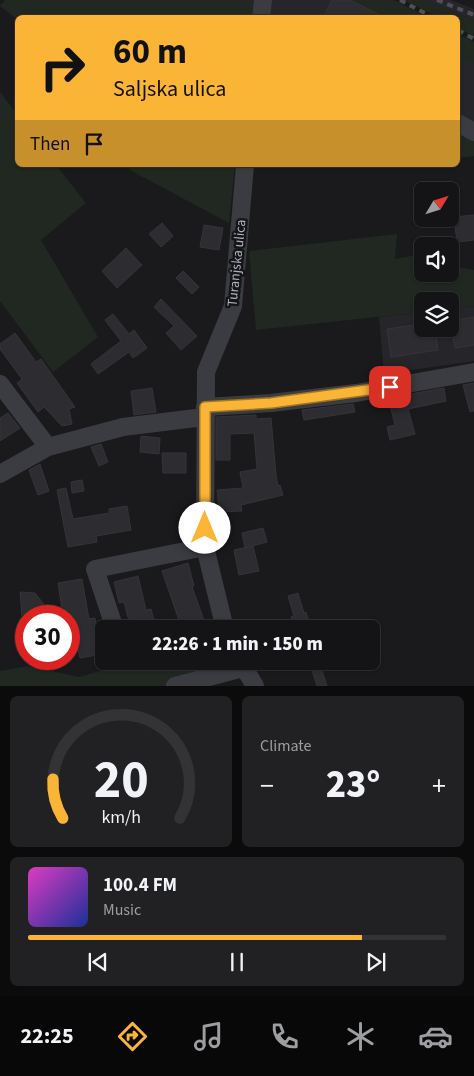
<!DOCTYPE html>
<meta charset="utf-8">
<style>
:root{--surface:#141416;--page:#212123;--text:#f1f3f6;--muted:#9d9ea1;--line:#333335;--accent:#fab536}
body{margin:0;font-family:"Source Sans 3",sans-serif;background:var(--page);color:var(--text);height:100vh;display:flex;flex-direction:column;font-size:19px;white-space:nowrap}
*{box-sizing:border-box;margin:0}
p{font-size:16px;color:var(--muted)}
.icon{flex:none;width:28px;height:28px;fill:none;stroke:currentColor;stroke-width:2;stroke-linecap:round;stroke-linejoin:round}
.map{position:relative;height:686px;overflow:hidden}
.panel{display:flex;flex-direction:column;gap:10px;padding:10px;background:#0b0b0c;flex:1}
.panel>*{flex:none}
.guide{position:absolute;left:15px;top:15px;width:445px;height:152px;border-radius:8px;box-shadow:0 1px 4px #0004,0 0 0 1px var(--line);background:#fab536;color:#111;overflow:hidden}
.needle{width:32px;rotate:52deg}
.fabs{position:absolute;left:414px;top:182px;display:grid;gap:10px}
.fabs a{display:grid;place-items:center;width:45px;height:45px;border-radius:8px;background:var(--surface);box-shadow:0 1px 4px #0004,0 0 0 1px var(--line);font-size:25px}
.speed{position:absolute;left:15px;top:605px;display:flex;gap:10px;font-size:25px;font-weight:700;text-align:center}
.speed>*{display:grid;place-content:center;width:65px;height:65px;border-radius:50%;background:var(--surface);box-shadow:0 1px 4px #0004,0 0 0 1px var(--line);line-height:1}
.speed .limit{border:8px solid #d22;background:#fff;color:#111}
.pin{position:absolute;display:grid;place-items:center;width:42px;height:42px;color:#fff;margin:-21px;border-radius:10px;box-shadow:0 2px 8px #0006}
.me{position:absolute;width:55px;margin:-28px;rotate:0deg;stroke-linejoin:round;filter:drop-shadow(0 0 4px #0008)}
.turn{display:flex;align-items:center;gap:18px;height:105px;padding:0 15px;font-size:22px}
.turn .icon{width:65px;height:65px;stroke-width:2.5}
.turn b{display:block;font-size:35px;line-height:42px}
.then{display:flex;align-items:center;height:48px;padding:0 15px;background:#0003;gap:10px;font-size:19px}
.big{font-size:38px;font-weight:800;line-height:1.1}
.panel .tile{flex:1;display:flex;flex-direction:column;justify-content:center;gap:8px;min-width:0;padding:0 18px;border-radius:8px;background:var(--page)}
.panel .dial{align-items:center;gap:0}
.dial svg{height:130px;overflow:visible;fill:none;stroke:var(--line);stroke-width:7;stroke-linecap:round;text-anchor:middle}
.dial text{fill:var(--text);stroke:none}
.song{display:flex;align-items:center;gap:15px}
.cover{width:60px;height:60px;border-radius:8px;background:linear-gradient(135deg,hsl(310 70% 55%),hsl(230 70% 35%))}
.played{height:5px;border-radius:2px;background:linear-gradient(90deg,var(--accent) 80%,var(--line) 80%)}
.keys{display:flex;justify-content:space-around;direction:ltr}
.heat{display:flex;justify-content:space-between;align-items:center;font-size:28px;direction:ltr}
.panel .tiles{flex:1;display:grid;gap:10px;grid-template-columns:1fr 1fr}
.tile:last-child{grid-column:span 2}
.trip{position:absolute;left:95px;top:620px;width:285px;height:50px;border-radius:8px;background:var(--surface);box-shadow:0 1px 4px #0004,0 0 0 1px var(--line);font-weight:800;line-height:50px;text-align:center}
.dock{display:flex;height:80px;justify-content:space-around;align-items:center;background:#080809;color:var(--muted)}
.dock .icon{width:35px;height:35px}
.dock .current{color:var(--accent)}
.dock b{font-size:22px;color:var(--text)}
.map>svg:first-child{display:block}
</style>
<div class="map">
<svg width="474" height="686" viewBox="0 0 474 686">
<rect width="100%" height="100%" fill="#1a1a1d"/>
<path fill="#26262a" d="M271 0H350L385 17 269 18Z
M424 0H451L474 9V20Z
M458 55 474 63V138L458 129Z
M474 306V361L384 374 379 317 422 312V329H450V309Z"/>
<path fill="#202821" d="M5 0H254L252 17 18 18 17 19 0 6Z
M350 0H394L427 17H385Z
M404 0H424L474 20V36L458 28V18L438 17Z
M458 34 474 42V63L458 55Z
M0 92 17 114 18 165H56L86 203 41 240 98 337 53 372 0 301Z
M458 129 474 139V156L458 158Z
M133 165H235L229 223 128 169Z
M397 234 395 259 422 254V274H450V265L474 270V306L450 309V301H422V312L256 330 249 251Z
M136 661H229L236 675 197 686H0V671L28 666 79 677Z"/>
<path fill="#2d2d31" stroke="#343439" d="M332 0H350L386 18H323Z
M474 215V240L457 242 454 217Z
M162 223 173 236 161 247 149 234Z
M204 225 223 228 219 250 200 247Z
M126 248 142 265 117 288 102 271Z
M183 271 199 287 192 294 176 278Z
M161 299 197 336 181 350 166 333 174 326 154 307Z
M113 314 129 334 134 330 147 348 133 358 129 352 98 374 91 364 121 341 105 320Z
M474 317V345L455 348 450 321Z
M422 324V329H435L438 350 391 357 387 329Z
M15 333 36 362 41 359 75 407 69 409 72 424 62 426 44 407 38 412 17 383 22 379 0 349V344Z
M474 383V411L470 412 463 385Z
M152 388 156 412 134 415 131 391Z
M444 388 446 401 408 409 415 434 390 440 387 427 395 425 388 398Z
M353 404 355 412 304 420 302 410Z
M8 413 20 428 0 441V418Z
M256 415V419L271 418 276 475 278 486 280 485 283 495 241 505 242 511 219 512 217 490 243 488 240 472 257 469 254 433 230 434V460H216V417Z
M141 436 160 438 159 454 140 452Z
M101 444 108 462 99 466 91 447Z
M162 453H186V473H163Z
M40 464 49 491 38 495 29 470Z
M82 480 84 491 72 493 71 482Z
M66 488 73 519 109 513V509L127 506 131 530 96 536 97 542 68 547 57 490Z
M263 528 267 542 245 548 242 533Z
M253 546 259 571 239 575 234 550Z
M188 563 194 586 192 587 205 623 189 629H182L162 571Z
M138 576 146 610 151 609 156 629H131L124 602 119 603 114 582Z
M82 579 89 619 95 618 102 654 80 658 72 618 63 616 58 583Z
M20 592 35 593 53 616H22Z
M298 593 304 613 306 612 311 629H294L291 617 294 616 288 596Z
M309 661H319L327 686H317Z"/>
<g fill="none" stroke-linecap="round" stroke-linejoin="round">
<path stroke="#3b3c42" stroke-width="18" d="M261 18 263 0
M458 123 474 132
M0 384 48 447 123 427 204 417
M205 407 271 403 356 393 474 372
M0 474 48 447
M115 629 95 569 205 547
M225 629 205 547 206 372 233 306 245 165
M240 661 255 686
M175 686 243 668"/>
<path stroke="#4e5057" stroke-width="4" stroke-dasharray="6 5" stroke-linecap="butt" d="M400 0 434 18
M437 0 474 15
M458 30 474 39"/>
</g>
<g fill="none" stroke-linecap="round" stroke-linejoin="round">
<g stroke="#a27623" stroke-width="12">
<path id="route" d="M205 528V407L271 403 390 387"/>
</g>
<use href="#route" stroke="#fab536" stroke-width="9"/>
</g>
<g text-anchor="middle" stroke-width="5" stroke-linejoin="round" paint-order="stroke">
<g font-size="14" fill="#acb2bd" stroke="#151518">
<text transform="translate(236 263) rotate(-84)" y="5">Turanjska ulica</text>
</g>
</g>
</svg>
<div class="fabs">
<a><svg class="needle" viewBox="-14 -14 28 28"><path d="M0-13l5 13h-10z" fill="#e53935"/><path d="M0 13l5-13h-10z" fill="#9d9ea1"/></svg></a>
<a><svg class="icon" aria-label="sound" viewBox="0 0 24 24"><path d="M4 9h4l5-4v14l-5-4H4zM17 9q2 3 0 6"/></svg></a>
<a><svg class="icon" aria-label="layers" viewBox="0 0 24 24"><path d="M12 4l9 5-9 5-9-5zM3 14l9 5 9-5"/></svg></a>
</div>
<div class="speed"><div class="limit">30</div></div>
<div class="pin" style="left:390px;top:387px;background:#d93025"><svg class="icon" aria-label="arrive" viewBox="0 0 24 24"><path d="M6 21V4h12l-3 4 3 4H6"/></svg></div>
<svg class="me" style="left:205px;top:528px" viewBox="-20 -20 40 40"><circle r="19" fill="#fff"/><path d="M0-13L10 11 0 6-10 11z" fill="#fab536"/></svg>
<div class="trip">22:26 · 1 min · 150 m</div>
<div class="guide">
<div class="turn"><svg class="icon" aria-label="right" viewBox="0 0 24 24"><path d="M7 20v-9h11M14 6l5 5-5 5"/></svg><div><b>60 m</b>Saljska ulica</div></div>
<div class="then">Then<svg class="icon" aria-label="arrive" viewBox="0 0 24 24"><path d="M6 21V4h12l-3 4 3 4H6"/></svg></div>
</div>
</div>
<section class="panel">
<div class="tiles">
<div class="tile dial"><svg viewBox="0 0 100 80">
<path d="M14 69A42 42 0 1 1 86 69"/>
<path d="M14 69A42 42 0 0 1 8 45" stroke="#fab536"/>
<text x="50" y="56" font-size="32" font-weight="700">20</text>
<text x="50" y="72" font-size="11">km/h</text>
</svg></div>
<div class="tile"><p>Climate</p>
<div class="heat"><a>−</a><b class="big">23°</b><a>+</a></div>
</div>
<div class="tile">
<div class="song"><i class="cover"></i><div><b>100.4 FM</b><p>Music</p></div></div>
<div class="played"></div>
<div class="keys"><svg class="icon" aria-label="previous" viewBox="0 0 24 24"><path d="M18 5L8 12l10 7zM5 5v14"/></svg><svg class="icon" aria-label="pause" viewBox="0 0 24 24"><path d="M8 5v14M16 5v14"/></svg><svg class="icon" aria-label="next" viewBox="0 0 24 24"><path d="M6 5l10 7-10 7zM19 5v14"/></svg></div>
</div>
</div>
</section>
<nav class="dock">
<b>22:25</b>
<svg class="icon current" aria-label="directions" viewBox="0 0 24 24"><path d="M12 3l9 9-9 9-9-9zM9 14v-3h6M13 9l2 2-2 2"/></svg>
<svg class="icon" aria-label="music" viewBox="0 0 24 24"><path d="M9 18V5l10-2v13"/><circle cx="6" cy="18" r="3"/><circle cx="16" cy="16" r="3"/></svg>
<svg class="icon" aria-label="phone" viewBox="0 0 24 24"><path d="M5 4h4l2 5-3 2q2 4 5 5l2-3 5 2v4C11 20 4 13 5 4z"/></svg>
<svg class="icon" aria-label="climate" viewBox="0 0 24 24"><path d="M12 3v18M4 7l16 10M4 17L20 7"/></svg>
<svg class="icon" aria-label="car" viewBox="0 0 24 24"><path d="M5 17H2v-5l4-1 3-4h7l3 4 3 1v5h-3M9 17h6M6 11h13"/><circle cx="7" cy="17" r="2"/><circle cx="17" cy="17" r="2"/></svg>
</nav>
